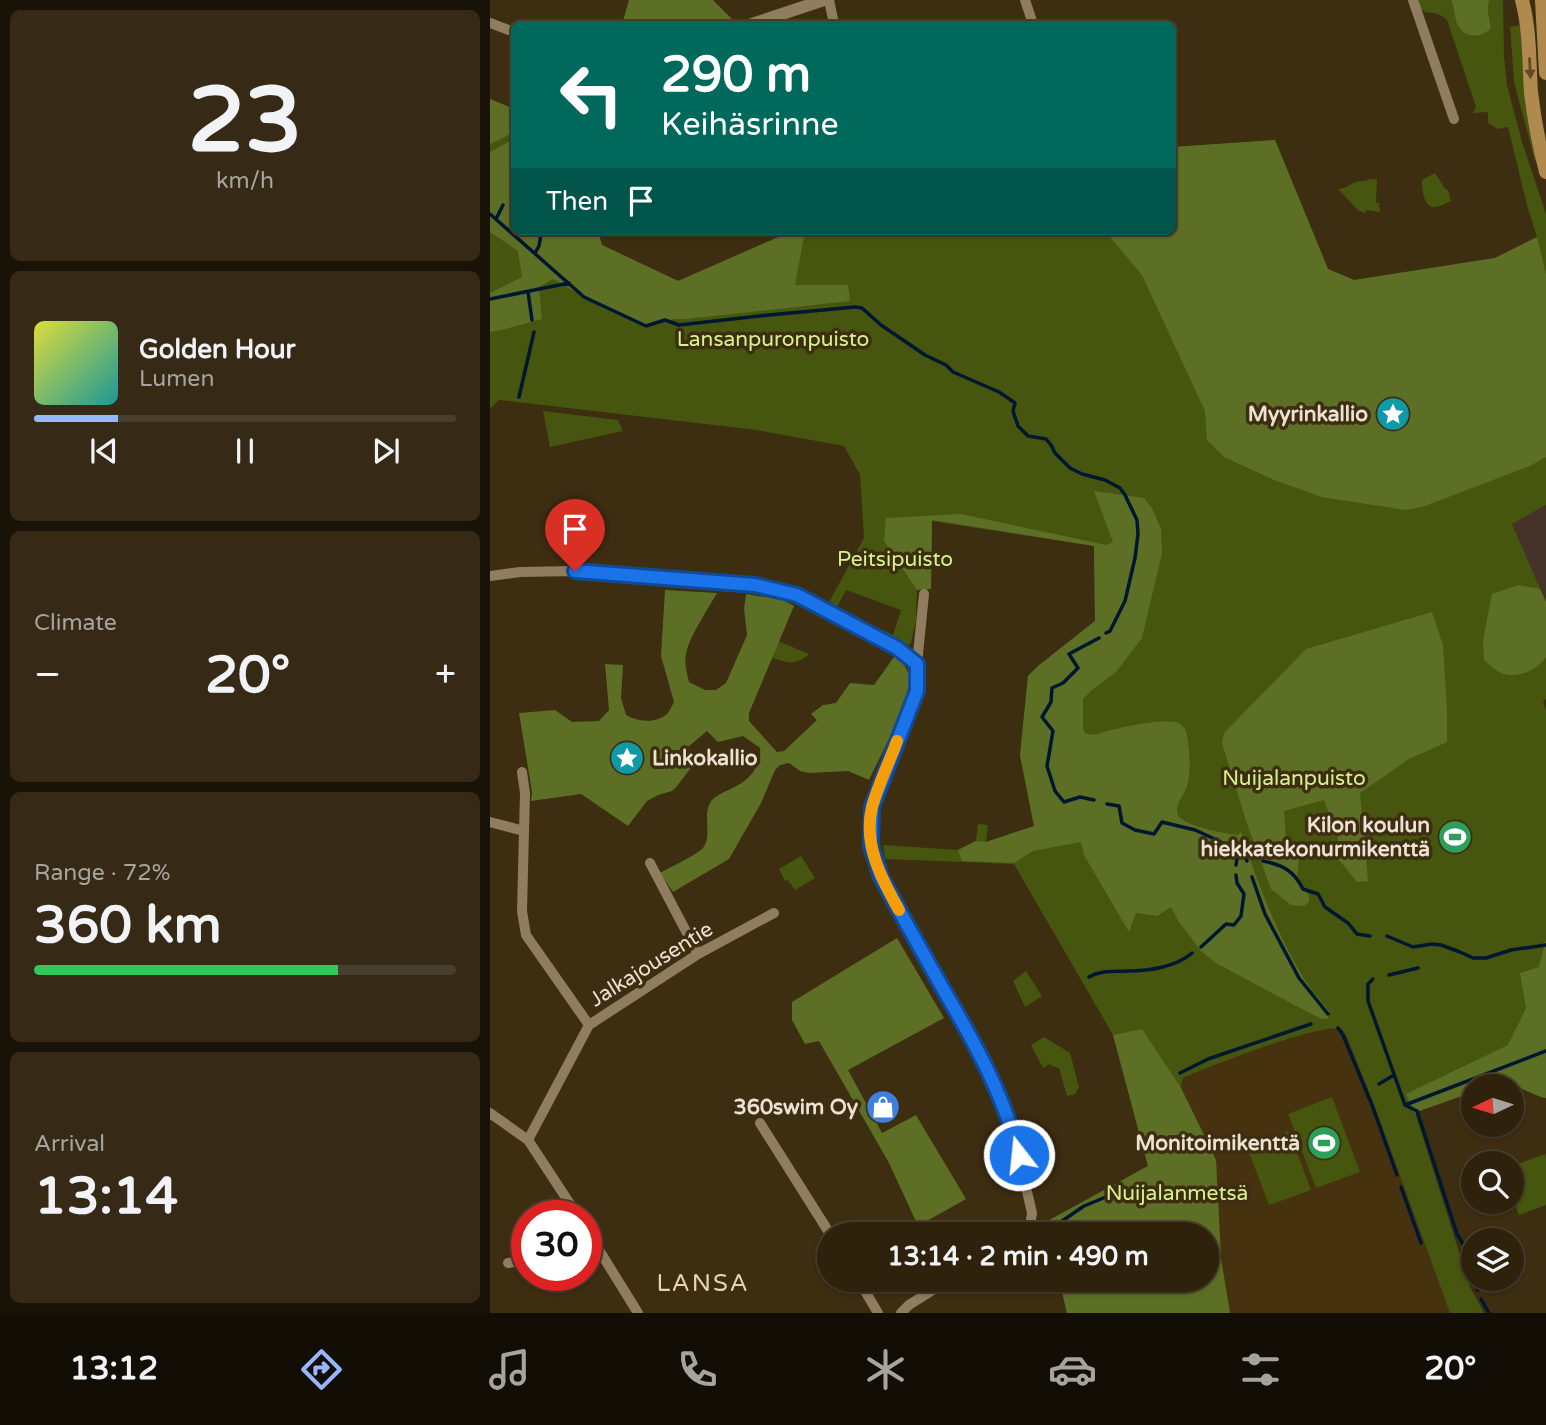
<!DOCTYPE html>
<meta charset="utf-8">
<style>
:root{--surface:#2e220d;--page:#362a16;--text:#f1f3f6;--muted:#a7a49d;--line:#493f2e;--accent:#97b6fd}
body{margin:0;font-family:"Varela Round",sans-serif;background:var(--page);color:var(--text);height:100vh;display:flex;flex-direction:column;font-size:26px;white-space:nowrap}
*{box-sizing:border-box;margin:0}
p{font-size:23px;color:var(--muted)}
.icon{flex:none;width:38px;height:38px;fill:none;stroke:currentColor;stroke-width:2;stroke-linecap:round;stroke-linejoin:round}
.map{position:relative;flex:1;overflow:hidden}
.side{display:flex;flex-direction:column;gap:10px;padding:10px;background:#191307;width:490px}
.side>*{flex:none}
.banner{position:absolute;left:21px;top:21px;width:665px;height:214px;border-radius:10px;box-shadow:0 2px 5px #0004,0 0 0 2px var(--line);background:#00695c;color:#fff;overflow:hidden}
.needle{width:46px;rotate:266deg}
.buttons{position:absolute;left:971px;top:1074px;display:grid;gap:14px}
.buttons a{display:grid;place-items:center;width:63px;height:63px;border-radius:50%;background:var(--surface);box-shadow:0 2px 5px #0004,0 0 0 2px var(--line);font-size:35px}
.speed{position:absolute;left:21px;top:1200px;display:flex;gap:14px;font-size:35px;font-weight:700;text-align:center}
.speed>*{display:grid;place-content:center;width:91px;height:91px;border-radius:50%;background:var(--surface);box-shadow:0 2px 5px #0004,0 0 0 2px var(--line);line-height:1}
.speed .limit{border:10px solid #d22;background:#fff;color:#111}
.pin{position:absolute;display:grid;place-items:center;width:60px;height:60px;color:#fff;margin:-72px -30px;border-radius:50% 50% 50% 0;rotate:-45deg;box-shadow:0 0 7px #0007}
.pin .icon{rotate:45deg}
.me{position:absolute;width:77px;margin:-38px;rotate:344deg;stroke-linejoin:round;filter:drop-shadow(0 0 5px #0008)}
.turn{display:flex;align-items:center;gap:24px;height:147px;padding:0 35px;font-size:32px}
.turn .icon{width:91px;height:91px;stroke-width:2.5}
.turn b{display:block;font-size:49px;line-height:60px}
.then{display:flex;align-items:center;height:66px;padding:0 35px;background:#0003;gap:14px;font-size:26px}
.big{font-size:52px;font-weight:700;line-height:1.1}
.side .widget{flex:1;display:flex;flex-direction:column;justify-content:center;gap:10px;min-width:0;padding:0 24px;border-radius:10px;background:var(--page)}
.side .dial{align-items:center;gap:0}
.dial b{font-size:91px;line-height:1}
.song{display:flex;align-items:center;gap:21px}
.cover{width:84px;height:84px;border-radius:10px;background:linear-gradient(135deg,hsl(60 70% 55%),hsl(180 70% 35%))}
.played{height:7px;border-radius:4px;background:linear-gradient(90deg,var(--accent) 20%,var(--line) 20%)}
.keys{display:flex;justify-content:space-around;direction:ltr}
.heat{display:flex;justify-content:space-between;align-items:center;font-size:38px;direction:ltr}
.charge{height:10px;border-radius:5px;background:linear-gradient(90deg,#34c759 72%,var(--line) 0)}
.trip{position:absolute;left:327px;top:1222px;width:402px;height:70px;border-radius:35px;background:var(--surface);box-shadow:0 2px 5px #0004,0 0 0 2px var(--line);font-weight:700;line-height:70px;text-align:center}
.menu{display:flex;height:112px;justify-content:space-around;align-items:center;background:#120e05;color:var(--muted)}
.menu .icon{width:49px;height:49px}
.menu .current{color:var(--accent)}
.menu b{font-size:32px;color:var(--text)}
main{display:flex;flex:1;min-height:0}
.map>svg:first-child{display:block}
</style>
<main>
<section class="side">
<div class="widget dial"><b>23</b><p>km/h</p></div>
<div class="widget">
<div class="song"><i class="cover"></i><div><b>Golden Hour</b><p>Lumen</p></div></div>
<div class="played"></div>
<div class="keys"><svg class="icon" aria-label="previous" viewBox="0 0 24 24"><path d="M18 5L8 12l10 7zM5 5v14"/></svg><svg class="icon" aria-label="pause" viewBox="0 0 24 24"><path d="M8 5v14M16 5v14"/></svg><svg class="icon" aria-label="next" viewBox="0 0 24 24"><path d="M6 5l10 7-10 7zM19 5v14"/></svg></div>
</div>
<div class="widget"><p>Climate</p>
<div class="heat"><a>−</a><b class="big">20°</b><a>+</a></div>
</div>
<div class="widget"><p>Range · 72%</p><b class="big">360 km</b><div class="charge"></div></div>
<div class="widget"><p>Arrival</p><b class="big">13:14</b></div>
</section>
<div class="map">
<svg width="1056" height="1313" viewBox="0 0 1056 1313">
<rect width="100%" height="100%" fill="#3d2d11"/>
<path fill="#47320f" d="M845 1027 852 1029 857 1037 885 1107 960 1313H740L731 1259 691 1088 694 1078 722 1065 820 1032Z"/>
<path fill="#45332a" d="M1056 505V602L1022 524Z"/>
<path fill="#46560e" d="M928 0H961L965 9 966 21 1001 28 998 11 999 0H1013L1014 56 1017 85 1032 142 1056 214V505L1022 524 1056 602V699L1053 701 1056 710V1098L1051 1097 1014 1081 998 1087H984L983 1092 925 1112 980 1287 994 1313H960L885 1107 857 1037 852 1029C833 1022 717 1067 693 1078L691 1088 726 1160 731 1259 740 1313H577L569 1279H718V1234H557L554 1223 658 1166 623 1035 524 864 395 859 393 845 468 850 486 841 488 824 498 825 496 842 544 826 530 755 538 676 548 666 605 621 604 546 442 521 441 589 427 590 426 620 421 643 414 648 381 628 382 625 403 635 411 610 356 590 347 607 339 602 374 538 370 475 354 446 267 430 9 400 0 409V99L24 109V231H108L112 245 188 281 302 231H682L683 147 785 140 838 269 864 280 1005 258 1047 237 1038 209 1018 127 1008 129 998 123V112L983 113 986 107 957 20C945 9 941 16 931 10Z
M1030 25 1032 33 1048 160 1045 161 1024 82 1020 27Z
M945 173 956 190H958L961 201C957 203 948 208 943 207 933 205 932 188 932 180Z
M879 179H887L886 203H889L890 212 876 210V213L869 211 848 189C856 188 859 185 866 182 871 180 874 183 879 179Z
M53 411 128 420 133 431 60 447Z
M288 641 319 654C306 666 297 663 282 658Z
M311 856 325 878 305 890 298 880 295 881 289 869Z
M536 971 552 996 535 1007 523 981Z
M554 1037 580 1053 589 1087 585 1094 577 1096 569 1068 562 1066 560 1064 553 1068 541 1045Z
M842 1097 870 1172 826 1188 798 1114Z
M799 1131 821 1190 779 1205 757 1147Z
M1055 1154 1056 1158V1205L1029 1215 1022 1196V1166Z"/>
<path fill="#5c6f25" d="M139 0H223L243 20 233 24H132Z
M961 0H999L998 11 1001 28C991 39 973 39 967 23 964 16 965 8 961 0Z
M0 99 24 109V132L0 144Z
M24 139V231H108L112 245 188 281 293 235 302 231H315L305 285H358L360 301 196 319H184L156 328 108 305 63 279 49 287 52 319 12 330 0 332V293L32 277 28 251 0 232V152Z
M785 140 838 269 864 280 1005 258 1047 237 1056 274V457L1040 466 935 506 916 510 832 497 784 480 734 457 717 440 715 411 652 275 615 231H682L683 147Z
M604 491 654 498 662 508 671 529 672 553 652 638 626 672 602 690 593 699V728L595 733C605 737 612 732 621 730 634 727 679 717 690 724 697 729 697 735 698 743 700 758 701 771 697 786 695 795 683 806 688 815 693 826 737 834 748 835L751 832C767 882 786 932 813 977 820 989 831 1000 839 1011L838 1018 832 1019 812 1009 726 963 711 951 689 922 681 907 667 916 646 913 639 932 594 855 591 842 543 851 524 863 472 861 468 850 486 841 496 842 544 826 530 755 538 676 548 666 605 621 604 546 442 520 441 589 427 590 394 541 396 518 471 514 616 545 623 542Z
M1028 585 1050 589 1056 602V657C1046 670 1031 678 1014 674 1007 672 1000 665 994 660L993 640 1002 594Z
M175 590 227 593C218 609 199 637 196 654 194 663 197 673 199 682L215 690H226L236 683 257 635 254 609 256 594 293 600 304 606 259 713V721L287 752 294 751 327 720 321 714 333 705 346 703 360 683 384 685 404 657C410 661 416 665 418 673 425 694 389 758 379 780L358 771 319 773 310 771 299 763 290 765 285 770 271 803 239 859 183 892 170 873C179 868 208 854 213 848 223 834 211 814 222 800 229 793 242 789 250 784 262 777 272 762 270 748L253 736 228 742 217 731 198 747 207 760 187 786 182 791 168 795 157 801 138 826 91 794 41 801 42 792 29 713 65 710 82 722 109 721 119 710 115 664 133 665 131 698 136 715C148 722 167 724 178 713 179 712 183 704 184 702L171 656Z
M942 612 953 645 957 708V742L919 759 870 793 878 881 867 882 846 856 848 838 834 800 794 811 796 839 809 859 807 877 819 896V902L814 906 801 905 781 889 756 821 732 743 734 733 816 649Z
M407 938 454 1018 358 1070 392 1133 426 1115 476 1199 428 1226 399 1163 329 1041 315 1044 302 1020V1002Z
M1056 939V1098L1051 1097 1014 1081 998 1087H984L983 1092 924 1113 916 1094 1018 1045 1036 1008 1030 973 1049 967Z
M652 1029 691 1088 726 1160 731 1259 740 1313H577L569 1279H718V1234H557L554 1223 658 1166 623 1035Z"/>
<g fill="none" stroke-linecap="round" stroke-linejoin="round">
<path stroke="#001731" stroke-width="3.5" d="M0 214 94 297 156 326 175 320 189 325 279 315 365 307 372 308 391 325 435 355 456 365 463 372 509 392 525 403 523 411 528 426 538 436 556 439 561 445 565 453 580 468 592 474 615 480 630 488 635 495 647 520 648 534 645 558 635 601 620 631 616 633
M6 219 13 205
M45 253 49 246 51 234
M38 292 42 320
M0 299 79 283
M29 397 44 332
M604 800 590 797 574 802 565 791 557 766 563 731 552 717 561 702 562 688 573 683 588 668 579 654 609 638
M617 804 629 806 632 823 645 830 664 834 672 822 705 830 727 840 755 856 757 861
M773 861C793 865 804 871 813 889L828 894 835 907 858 923 867 934 880 936
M746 865 748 852
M762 877 775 914 809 978 838 1014
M897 936 923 947 942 944 951 945 970 952 983 958H996L1021 950 1056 945
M711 947 736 924 744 925 751 916 754 894 747 883 746 875
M899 975 928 968
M599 977C611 970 624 972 638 971 659 971 686 967 702 953
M883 979 878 984V1001L915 1105 927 1111 967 1234 973 1244 984 1276
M848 1028 853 1035 882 1105 907 1175
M690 1073 718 1059 821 1024
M889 1084 904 1075
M915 1105 1056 1051
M911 1187 931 1243
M559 1230 594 1206 633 1190
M985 1279 988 1290
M991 1299 999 1313"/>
<path stroke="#907d60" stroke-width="10" d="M339 0 344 24
M535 0 543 24
M923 0 964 119
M0 23 24 32
M0 576 30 572 85 571 265 585 307 595 407 648 427 664
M434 594 427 664V691L382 807 381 846 391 877 484 1043 499 1075 524 1135 542 1213 540 1226 535 1234
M32 772 35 793 34 831
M0 822 34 831 32 911 36 935 99 1025
M160 863 208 954
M0 1113 38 1140 88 1216
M270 1123 340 1234
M38 1140 99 1025 208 954 284 913
M96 1229 148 1313
M18 1263 37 1260
M368 1279 388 1313
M411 1313 419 1305 460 1279"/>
<path stroke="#907d60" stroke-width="12" d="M262 24 334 0"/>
<path stroke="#b0894f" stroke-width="14" d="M1032 0C1040 30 1039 61 1041 92 1044 119 1049 145 1056 172
M1052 0 1056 73"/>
</g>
<defs><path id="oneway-solid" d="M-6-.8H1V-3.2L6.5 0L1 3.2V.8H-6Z" transform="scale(1.75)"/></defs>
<use fill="#604924" href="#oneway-solid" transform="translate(1040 68) rotate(87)"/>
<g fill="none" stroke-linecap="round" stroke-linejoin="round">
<g stroke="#114b97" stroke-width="18">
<path id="route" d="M85 571 265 585 307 595 407 648 427 664V691L382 807 381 846 391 877C412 916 434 955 456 994 486 1045 515 1098 529 1155"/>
</g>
<use href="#route" stroke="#1a73e8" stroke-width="12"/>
<path stroke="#f59e0b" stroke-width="12" d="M407 741C399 763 388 785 382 807 373 844 391 878 409 910"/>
</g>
<defs>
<g id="sight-disc" transform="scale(1.75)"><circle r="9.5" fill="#0f9aa8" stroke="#3d2d11"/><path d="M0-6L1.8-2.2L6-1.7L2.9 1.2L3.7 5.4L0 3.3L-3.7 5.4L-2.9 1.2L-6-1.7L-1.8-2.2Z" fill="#fff"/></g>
<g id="stadium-disc" transform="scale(1.75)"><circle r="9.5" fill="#2e9e5b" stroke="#3d2d11"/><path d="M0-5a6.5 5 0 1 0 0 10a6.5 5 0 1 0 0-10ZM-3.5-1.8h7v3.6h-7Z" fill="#fff"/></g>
<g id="shop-disc" transform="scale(1.75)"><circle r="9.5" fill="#3f7fe0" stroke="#3d2d11"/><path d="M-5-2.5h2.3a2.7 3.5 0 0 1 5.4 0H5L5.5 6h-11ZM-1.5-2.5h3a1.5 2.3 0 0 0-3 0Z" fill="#fff"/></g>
</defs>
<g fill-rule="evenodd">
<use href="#sight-disc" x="903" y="414"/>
<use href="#sight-disc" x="137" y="758"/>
<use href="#stadium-disc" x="965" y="837"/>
<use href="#shop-disc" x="393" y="1107"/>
<use href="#stadium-disc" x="834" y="1143"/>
</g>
<g text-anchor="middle" stroke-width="7" stroke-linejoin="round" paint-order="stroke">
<g font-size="21" fill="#d5f28c" stroke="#3d2d11">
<text x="283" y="346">Lansanpuronpuisto</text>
<text x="405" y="566">Peitsipuisto</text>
<text x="804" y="785">Nuijalanpuisto</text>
<text x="687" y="1200">Nuijalanmetsä</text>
</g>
<g font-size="21" font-weight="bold" fill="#ece1d2" stroke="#3d2d11" text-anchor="end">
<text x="878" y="421">Myyrinkallio</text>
<text x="162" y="765" text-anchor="start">Linkokallio</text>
<text x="940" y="832">Kilon koulun<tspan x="940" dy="24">hiekkatekonurmikenttä</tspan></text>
<text x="368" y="1114">360swim Oy</text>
<text x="810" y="1150">Monitoimikenttä</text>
</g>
<g font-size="21" fill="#ece1d2" stroke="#3d2d11">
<text transform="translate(161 964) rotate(-32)" y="7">Jalkajousentie</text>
</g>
<g font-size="24" letter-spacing="2" fill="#e8d4b4" stroke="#3d2d11">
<text x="213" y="1291">LANSA</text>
</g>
</g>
</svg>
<div class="buttons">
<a><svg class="needle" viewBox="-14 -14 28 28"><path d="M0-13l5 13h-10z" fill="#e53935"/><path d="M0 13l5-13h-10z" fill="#a7a49d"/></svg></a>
<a><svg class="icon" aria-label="search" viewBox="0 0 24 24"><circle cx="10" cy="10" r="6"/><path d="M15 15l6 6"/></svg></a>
<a><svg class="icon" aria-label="layers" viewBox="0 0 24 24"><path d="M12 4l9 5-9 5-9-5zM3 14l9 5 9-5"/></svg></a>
</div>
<div class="speed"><div class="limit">30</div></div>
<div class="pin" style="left:85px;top:571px;background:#d93025"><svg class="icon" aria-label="arrive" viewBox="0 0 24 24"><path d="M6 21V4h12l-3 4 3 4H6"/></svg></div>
<svg class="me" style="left:529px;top:1155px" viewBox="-20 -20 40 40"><circle r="17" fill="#1a73e8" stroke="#fff" stroke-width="3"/><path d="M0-11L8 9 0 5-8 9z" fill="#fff"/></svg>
<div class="trip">13:14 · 2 min · 490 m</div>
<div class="banner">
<div class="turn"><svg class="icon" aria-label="left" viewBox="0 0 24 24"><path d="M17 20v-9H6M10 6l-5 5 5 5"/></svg><div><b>290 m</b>Keihäsrinne</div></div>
<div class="then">Then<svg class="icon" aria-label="arrive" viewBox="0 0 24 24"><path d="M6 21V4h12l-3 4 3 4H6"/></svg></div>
</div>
</div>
</main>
<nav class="menu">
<b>13:12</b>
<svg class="icon current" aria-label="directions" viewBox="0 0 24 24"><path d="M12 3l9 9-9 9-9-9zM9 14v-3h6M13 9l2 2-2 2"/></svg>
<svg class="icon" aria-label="music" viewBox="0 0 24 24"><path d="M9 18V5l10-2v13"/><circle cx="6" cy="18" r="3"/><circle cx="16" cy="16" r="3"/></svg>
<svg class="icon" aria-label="phone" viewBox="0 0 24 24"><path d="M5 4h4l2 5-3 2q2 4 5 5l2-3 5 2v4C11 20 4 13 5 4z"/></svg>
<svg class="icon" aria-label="climate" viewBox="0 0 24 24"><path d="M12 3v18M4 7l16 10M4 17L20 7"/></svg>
<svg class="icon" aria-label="car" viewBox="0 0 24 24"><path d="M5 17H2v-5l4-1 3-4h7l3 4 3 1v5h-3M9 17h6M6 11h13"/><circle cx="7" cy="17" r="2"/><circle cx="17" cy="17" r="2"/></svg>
<svg class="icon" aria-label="filters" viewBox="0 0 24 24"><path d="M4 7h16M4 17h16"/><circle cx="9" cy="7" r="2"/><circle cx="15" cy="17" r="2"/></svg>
<b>20°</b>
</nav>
